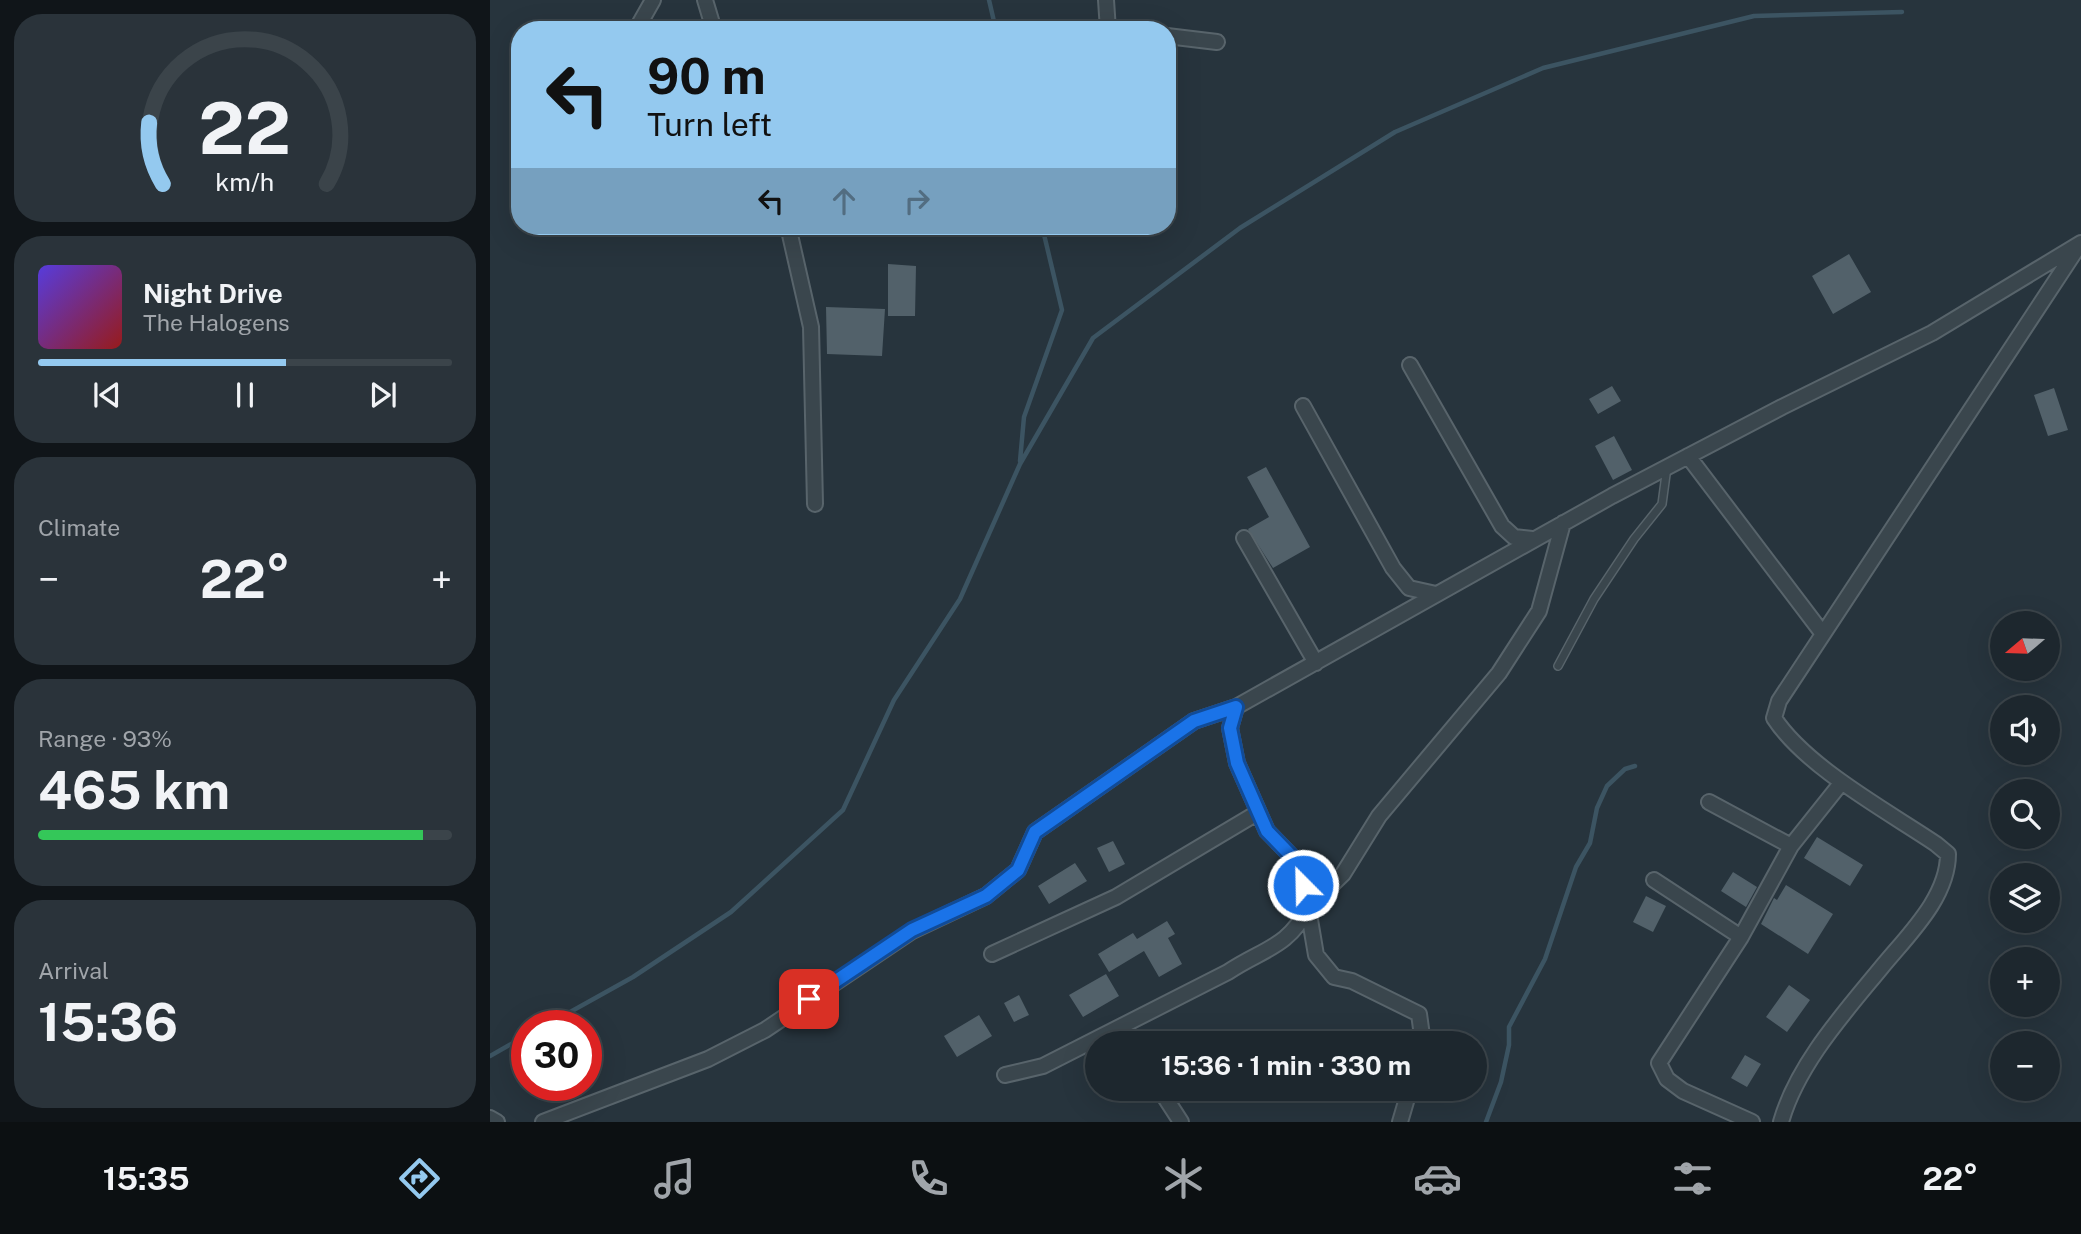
<!DOCTYPE html>
<meta charset="utf-8">
<style>
:root{--surface:#1d272e;--page:#2a333a;--text:#f1f3f6;--muted:#a0a5aa;--line:#3b444a;--accent:#94c9ef}
body{margin:0;font-family:"Public Sans",sans-serif;background:var(--page);color:var(--text);height:100vh;display:flex;flex-direction:column;font-size:26px;white-space:nowrap}
*{box-sizing:border-box;margin:0}
p{font-size:23px;color:var(--muted)}
.icon{flex:none;width:38px;height:38px;fill:none;stroke:currentColor;stroke-width:2;stroke-linecap:round;stroke-linejoin:round}
.map{position:relative;flex:1;overflow:hidden}
.panel{display:flex;flex-direction:column;gap:14px;padding:14px;background:#101519;width:490px}
.panel>*{flex:none}
.top-card{position:absolute;left:21px;top:21px;width:665px;height:214px;border-radius:28px;box-shadow:0 7px 28px #0002,0 0 0 2px var(--line);background:#94c9ef;color:#111;overflow:hidden}
.needle{width:46px;rotate:251deg}
.controls{position:absolute;left:1500px;top:611px;display:grid;gap:14px}
.controls a{display:grid;place-items:center;width:70px;height:70px;border-radius:50%;background:var(--surface);box-shadow:0 7px 28px #0002,0 0 0 2px var(--line);font-size:35px}
.speed{position:absolute;left:21px;top:1010px;display:flex;gap:14px;font-size:35px;font-weight:700;text-align:center}
.speed>*{display:grid;place-content:center;width:91px;height:91px;border-radius:50%;background:var(--surface);box-shadow:0 7px 28px #0002,0 0 0 2px var(--line);line-height:1}
.speed .limit{border:10px solid #d22;background:#fff;color:#111}
.pin{position:absolute;display:grid;place-items:center;width:60px;height:60px;color:#fff;margin:-30px;border-radius:14px;box-shadow:0 4px 10px #0006}
.me{position:absolute;width:77px;margin:-38px;rotate:337deg;stroke-linejoin:round;filter:drop-shadow(0 0 5px #0008)}
.turn{display:flex;align-items:center;gap:24px;height:147px;padding:0 21px;font-size:32px}
.turn .icon{width:91px;height:91px;stroke-width:2.5}
.turn b{display:block;font-size:49px;line-height:60px}
.lanes{display:flex;align-items:center;height:66px;padding:0 21px;background:#0003;justify-content:center;gap:35px;direction:ltr}
.lanes .off{opacity:.35}
.big{font-size:52px;font-weight:700;line-height:1.1}
.panel .tile{flex:1;display:flex;flex-direction:column;justify-content:center;gap:10px;min-width:0;padding:0 24px;border-radius:28px;background:var(--page)}
.panel .dial{align-items:center;gap:0}
.dial svg{height:182px;overflow:visible;fill:none;stroke:var(--line);stroke-width:7;stroke-linecap:round;text-anchor:middle}
.dial text{fill:var(--text);stroke:none}
.song{display:flex;align-items:center;gap:21px}
.cover{width:84px;height:84px;border-radius:10px;background:linear-gradient(135deg,hsl(250 70% 55%),hsl(0 70% 35%))}
.played{height:7px;border-radius:4px;background:linear-gradient(90deg,var(--accent) 60%,var(--line) 60%)}
.keys{display:flex;justify-content:space-around;direction:ltr}
.heat{display:flex;justify-content:space-between;align-items:center;font-size:38px;direction:ltr}
.charge{height:10px;border-radius:5px;background:linear-gradient(90deg,#34c759 93%,var(--line) 0)}
.trip{position:absolute;left:595px;top:1031px;width:402px;height:70px;border-radius:35px;background:var(--surface);box-shadow:0 7px 28px #0002,0 0 0 2px var(--line);font-weight:700;line-height:70px;text-align:center}
.tabs{display:flex;height:112px;justify-content:space-around;align-items:center;background:#0c1012;color:var(--muted)}
.tabs .icon{width:49px;height:49px}
.tabs .on{color:var(--accent)}
.tabs b{font-size:32px;color:var(--text)}
main{display:flex;flex:1;min-height:0}
.map>svg:first-child{display:block}
</style>
<main>
<section class="panel">
<div class="tile dial"><svg viewBox="0 0 100 80">
<path d="M14 69A42 42 0 1 1 86 69"/>
<path d="M14 69A42 42 0 0 1 8 42" stroke="#94c9ef"/>
<text x="50" y="56" font-size="32" font-weight="700">22</text>
<text x="50" y="72" font-size="11">km/h</text>
</svg></div>
<div class="tile">
<div class="song"><i class="cover"></i><div><b>Night Drive</b><p>The Halogens</p></div></div>
<div class="played"></div>
<div class="keys"><svg class="icon" aria-label="previous" viewBox="0 0 24 24"><path d="M18 5L8 12l10 7zM5 5v14"/></svg><svg class="icon" aria-label="pause" viewBox="0 0 24 24"><path d="M8 5v14M16 5v14"/></svg><svg class="icon" aria-label="next" viewBox="0 0 24 24"><path d="M6 5l10 7-10 7zM19 5v14"/></svg></div>
</div>
<div class="tile"><p>Climate</p>
<div class="heat"><a>−</a><b class="big">22°</b><a>+</a></div>
</div>
<div class="tile"><p>Range · 93%</p><b class="big">465 km</b><div class="charge"></div></div>
<div class="tile"><p>Arrival</p><b class="big">15:36</b></div>
</section>
<div class="map">
<svg width="1591" height="1122" viewBox="0 0 1591 1122">
<rect width="100%" height="100%" fill="#27343d"/>
<g fill="none" stroke-linecap="round" stroke-linejoin="round">
<path stroke="#3c5462" stroke-width="4.5" d="M499 0 506 30
M530 461 534 417 572 310 552 226
M55 1026 143 977 241 912 353 810 404 700 470 599 530 464 603 338 750 228 905 132 1053 68 1264 16 1412 12
M0 1056 37 1035
M996 1122 1011 1082 1019 1045V1027L1055 959 1086 867 1100 843 1107 808 1117 786 1135 769 1145 766"/>
</g>
<path fill="#52616a" d="M1359 254 1381 292 1343 314 1322 276Z
M398 264 426 266 425 316H398Z
M336 307 395 309 392 356 337 354Z
M1122 386 1131 401 1108 414 1099 399Z
M1564 388 1578 430 1558 436 1544 395Z
M1124 436 1142 470 1123 480 1105 446Z
M776 467 820 547 783 568 758 529 779 517 757 477Z
M1327 837 1373 865 1360 886 1314 858Z
M623 841 635 864 619 872 607 848Z
M585 863 597 881 559 904 548 886Z
M1243 872 1267 887 1256 907 1231 891Z
M1296 885 1343 914 1318 954 1271 924 1284 898 1287 900Z
M1156 896 1176 906 1163 932 1143 922Z
M677 921 685 934 678 938 692 964 669 977 654 951 619 972 608 954 643 933 647 939Z
M616 974 629 996 593 1017 579 995Z
M1299 985 1320 1000 1297 1032 1276 1017Z
M529 995 539 1015 524 1022 514 1003Z
M489 1015 502 1036 467 1057 454 1036Z
M1255 1055 1271 1064 1257 1087 1241 1078Z"/>
<g fill="none" stroke-linecap="round" stroke-linejoin="round">
<g stroke="#58646b" stroke-width="10">
<path id="lane" d="M1068 666 1104 599 1144 539 1172 504 1177 467"/>
</g>
<g stroke="#58646b" stroke-width="18">
<path id="street" d="M215 0 224 30
M616 0 618 30
M146 30 163 0
M677 36 727 42
M298 226 321 327 325 504
M920 365 1012 526 1024 537 1042 539
M813 406 903 568 919 588 946 594
M1198 456 1333 634
M754 538 826 663
M1219 802 1301 846
M1164 880 1251 937
M502 954 626 897 767 813
M933 1043 929 1014 862 981 844 977 826 955 818 908 853 874 889 816 1009 673 1049 611 1073 523
M515 1075 553 1066 738 972C772 949 798 948 818 908L807 862 777 831 747 763 740 728 746 707
M669 1088 691 1122
M0 1118 7 1122
M53 1122 218 1059 275 1030 422 931 496 896 528 870 545 832 704 721 746 707 1122 496 1292 407 1442 333 1591 243
M910 1122 920 1088
M1262 1122 1193 1091 1177 1079 1169 1063 1251 937 1301 846 1352 782
M1291 1122C1307 1065 1354 1013 1391 968 1417 936 1458 898 1458 854L1446 844C1397 811 1316 767 1284 718L1289 701 1588 247"/>
</g>
<use href="#lane" stroke="#3a464d" stroke-width="7"/>
<use href="#street" stroke="#3a464d" stroke-width="14"/>
</g>
<g fill="none" stroke-linecap="round" stroke-linejoin="round">
<g stroke="#114b97" stroke-width="18">
<path id="route" d="M319 999 422 930 496 896 528 870 545 832 704 721 746 707 740 728 747 763 777 831 807 862 813 885"/>
</g>
<use href="#route" stroke="#1a73e8" stroke-width="12"/>
</g>
</svg>
<div class="controls">
<a><svg class="needle" viewBox="-14 -14 28 28"><path d="M0-13l5 13h-10z" fill="#e53935"/><path d="M0 13l5-13h-10z" fill="#a0a5aa"/></svg></a>
<a><svg class="icon" aria-label="sound" viewBox="0 0 24 24"><path d="M4 9h4l5-4v14l-5-4H4zM17 9q2 3 0 6"/></svg></a>
<a><svg class="icon" aria-label="search" viewBox="0 0 24 24"><circle cx="10" cy="10" r="6"/><path d="M15 15l6 6"/></svg></a>
<a><svg class="icon" aria-label="layers" viewBox="0 0 24 24"><path d="M12 4l9 5-9 5-9-5zM3 14l9 5 9-5"/></svg></a>
<a>+</a>
<a>−</a>
</div>
<div class="speed"><div class="limit">30</div></div>
<div class="pin" style="left:319px;top:999px;background:#d93025"><svg class="icon" aria-label="arrive" viewBox="0 0 24 24"><path d="M6 21V4h12l-3 4 3 4H6"/></svg></div>
<svg class="me" style="left:813px;top:885px" viewBox="-20 -20 40 40"><circle r="17" fill="#1a73e8" stroke="#fff" stroke-width="3"/><path d="M0-11L8 9 0 5-8 9z" fill="#fff"/></svg>
<div class="trip">15:36 · 1 min · 330 m</div>
<div class="top-card">
<div class="turn"><svg class="icon" aria-label="left" viewBox="0 0 24 24"><path d="M17 20v-9H6M10 6l-5 5 5 5"/></svg><div><b>90 m</b>Turn left</div></div>
<div class="lanes"><svg class="icon" aria-label="left" viewBox="0 0 24 24"><path d="M17 20v-9H6M10 6l-5 5 5 5"/></svg><svg class="icon off" aria-label="ahead" viewBox="0 0 24 24"><path d="M12 20V5M6 11l6-6 6 6"/></svg><svg class="icon off" aria-label="right" viewBox="0 0 24 24"><path d="M7 20v-9h11M14 6l5 5-5 5"/></svg></div>
</div>
</div>
</main>
<nav class="tabs">
<b>15:35</b>
<svg class="icon on" aria-label="directions" viewBox="0 0 24 24"><path d="M12 3l9 9-9 9-9-9zM9 14v-3h6M13 9l2 2-2 2"/></svg>
<svg class="icon" aria-label="music" viewBox="0 0 24 24"><path d="M9 18V5l10-2v13"/><circle cx="6" cy="18" r="3"/><circle cx="16" cy="16" r="3"/></svg>
<svg class="icon" aria-label="phone" viewBox="0 0 24 24"><path d="M5 4h4l2 5-3 2q2 4 5 5l2-3 5 2v4C11 20 4 13 5 4z"/></svg>
<svg class="icon" aria-label="climate" viewBox="0 0 24 24"><path d="M12 3v18M4 7l16 10M4 17L20 7"/></svg>
<svg class="icon" aria-label="car" viewBox="0 0 24 24"><path d="M5 17H2v-5l4-1 3-4h7l3 4 3 1v5h-3M9 17h6M6 11h13"/><circle cx="7" cy="17" r="2"/><circle cx="17" cy="17" r="2"/></svg>
<svg class="icon" aria-label="filters" viewBox="0 0 24 24"><path d="M4 7h16M4 17h16"/><circle cx="9" cy="7" r="2"/><circle cx="15" cy="17" r="2"/></svg>
<b>22°</b>
</nav>
